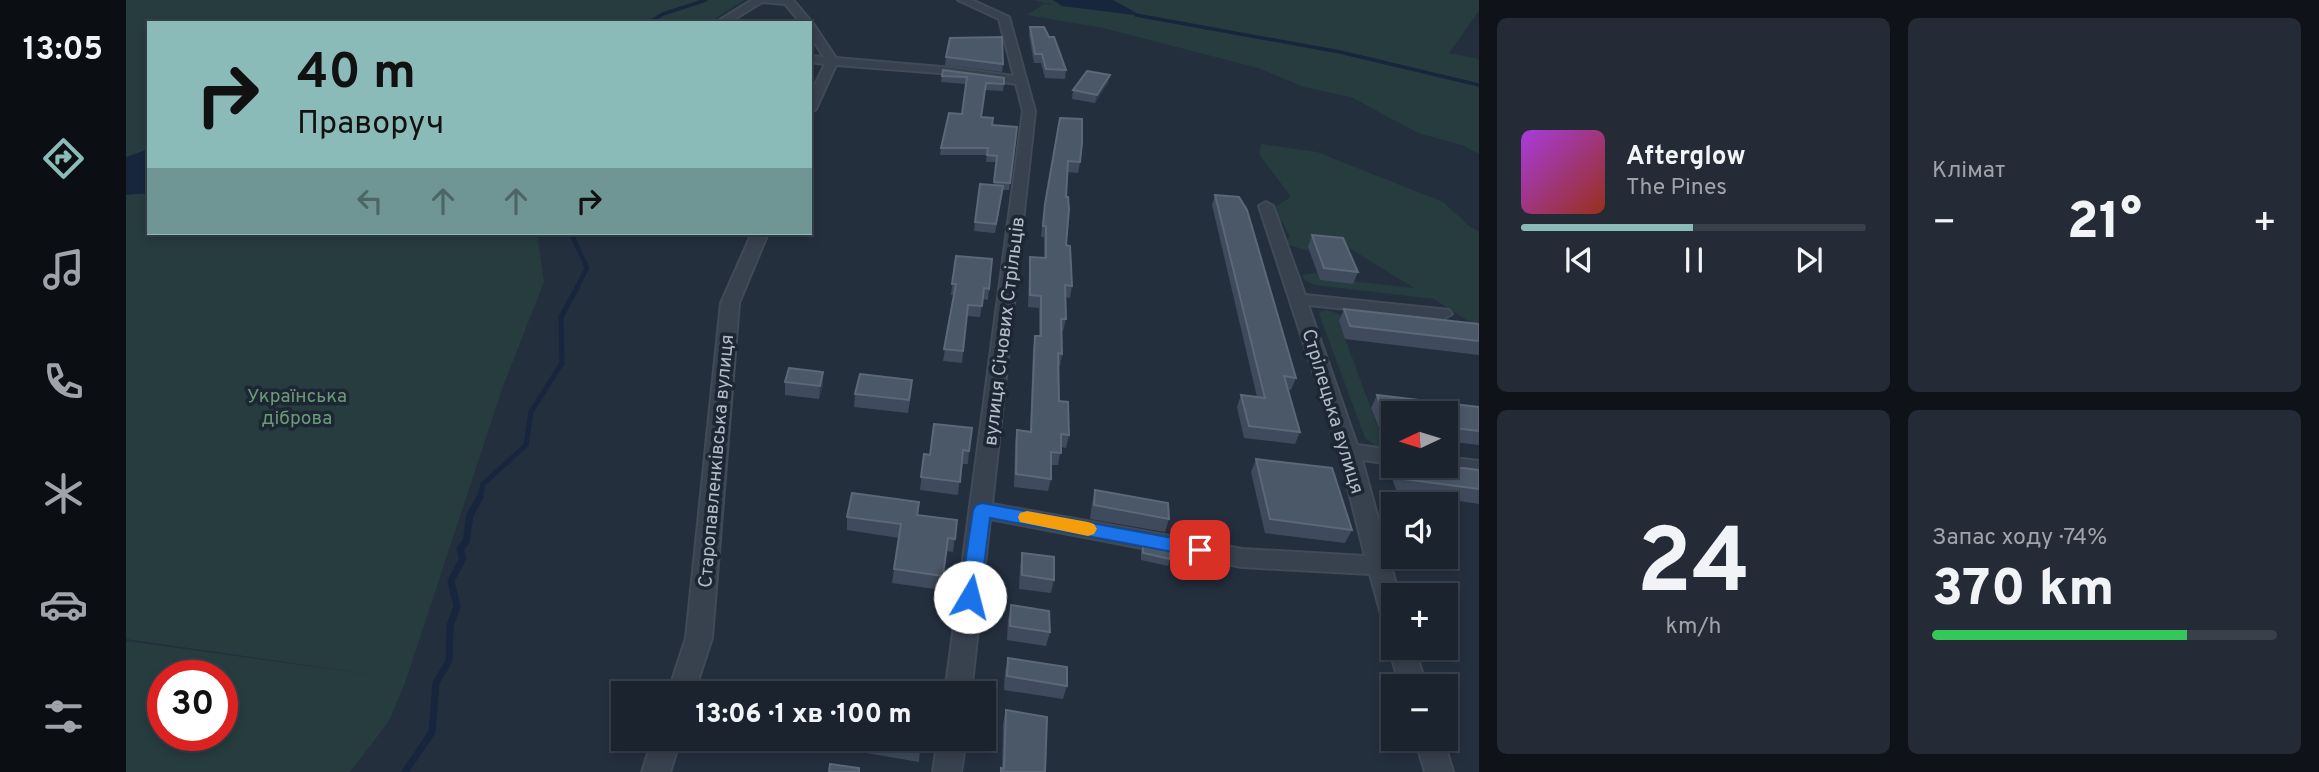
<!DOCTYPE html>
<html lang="uk">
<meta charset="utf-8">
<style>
:root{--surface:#1b232e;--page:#242b36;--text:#f1f3f6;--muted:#a0a4aa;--line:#39404a;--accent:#8bbbb9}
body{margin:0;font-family:Overpass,sans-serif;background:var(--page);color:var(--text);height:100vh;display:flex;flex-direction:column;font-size:26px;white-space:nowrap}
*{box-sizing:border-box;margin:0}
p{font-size:23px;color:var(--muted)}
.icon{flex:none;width:38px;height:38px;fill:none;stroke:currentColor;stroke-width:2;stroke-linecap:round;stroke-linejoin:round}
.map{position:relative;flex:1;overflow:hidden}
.sheet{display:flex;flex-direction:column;gap:18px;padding:18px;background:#0f1319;width:840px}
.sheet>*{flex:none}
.hud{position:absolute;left:21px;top:21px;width:665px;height:214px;border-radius:0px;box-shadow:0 4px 10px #0003,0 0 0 2px var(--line);background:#8bbbb9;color:#111;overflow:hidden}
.needle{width:46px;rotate:266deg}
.controls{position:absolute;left:1255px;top:401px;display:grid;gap:14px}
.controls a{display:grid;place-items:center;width:77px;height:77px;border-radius:0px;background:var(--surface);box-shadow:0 4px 10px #0003,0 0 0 2px var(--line);font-size:35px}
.speed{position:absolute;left:21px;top:660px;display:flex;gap:14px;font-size:35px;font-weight:700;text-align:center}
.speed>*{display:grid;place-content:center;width:91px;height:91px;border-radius:50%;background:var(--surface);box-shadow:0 4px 10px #0003,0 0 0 2px var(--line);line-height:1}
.speed .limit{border:10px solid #d22;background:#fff;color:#111}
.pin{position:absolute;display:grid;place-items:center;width:60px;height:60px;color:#fff;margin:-30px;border-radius:14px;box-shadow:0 4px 10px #0006}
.me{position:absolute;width:77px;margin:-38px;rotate:8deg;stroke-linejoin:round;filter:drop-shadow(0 0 5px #0008)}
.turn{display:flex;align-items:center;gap:24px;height:147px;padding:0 35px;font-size:32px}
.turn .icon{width:91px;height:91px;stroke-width:2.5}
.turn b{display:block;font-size:49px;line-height:60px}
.lanes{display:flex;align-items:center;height:66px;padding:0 35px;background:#0003;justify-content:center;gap:35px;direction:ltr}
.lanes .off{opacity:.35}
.big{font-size:52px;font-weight:800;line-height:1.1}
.sheet .tile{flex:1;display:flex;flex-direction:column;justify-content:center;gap:10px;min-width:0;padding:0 24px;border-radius:10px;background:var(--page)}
.sheet .dial{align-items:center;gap:0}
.dial b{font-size:91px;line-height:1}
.song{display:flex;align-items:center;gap:21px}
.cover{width:84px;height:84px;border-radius:10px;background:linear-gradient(135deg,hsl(280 70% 55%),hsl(10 70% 35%))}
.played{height:7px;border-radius:4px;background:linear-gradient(90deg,var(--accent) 50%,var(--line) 50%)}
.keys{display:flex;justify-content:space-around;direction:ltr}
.heat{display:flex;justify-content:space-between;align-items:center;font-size:38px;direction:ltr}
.charge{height:10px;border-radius:5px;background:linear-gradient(90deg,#34c759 74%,var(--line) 0)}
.sheet .tiles{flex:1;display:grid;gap:18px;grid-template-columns:repeat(2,1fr)}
.trip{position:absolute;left:485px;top:681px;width:385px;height:70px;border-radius:0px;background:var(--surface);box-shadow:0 4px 10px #0003,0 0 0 2px var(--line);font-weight:800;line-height:70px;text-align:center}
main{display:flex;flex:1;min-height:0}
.tabs{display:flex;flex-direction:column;width:126px;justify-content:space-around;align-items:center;background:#0b0e12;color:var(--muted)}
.tabs .icon{width:49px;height:49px}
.tabs .active{color:var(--accent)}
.tabs b{font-size:32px;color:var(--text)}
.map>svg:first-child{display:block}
</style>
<main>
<nav class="tabs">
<b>13:05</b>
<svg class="icon active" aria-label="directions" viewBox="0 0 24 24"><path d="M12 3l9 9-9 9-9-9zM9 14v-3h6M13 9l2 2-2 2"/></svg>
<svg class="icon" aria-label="music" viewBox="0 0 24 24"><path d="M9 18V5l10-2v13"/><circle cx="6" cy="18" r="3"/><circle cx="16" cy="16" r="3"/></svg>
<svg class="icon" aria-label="phone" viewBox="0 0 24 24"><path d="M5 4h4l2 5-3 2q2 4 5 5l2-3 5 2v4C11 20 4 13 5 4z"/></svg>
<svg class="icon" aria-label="climate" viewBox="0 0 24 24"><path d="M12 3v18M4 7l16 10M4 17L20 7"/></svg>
<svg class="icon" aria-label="car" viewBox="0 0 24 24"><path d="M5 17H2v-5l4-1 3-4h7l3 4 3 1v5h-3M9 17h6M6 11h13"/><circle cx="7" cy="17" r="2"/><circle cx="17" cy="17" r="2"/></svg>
<svg class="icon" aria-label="filters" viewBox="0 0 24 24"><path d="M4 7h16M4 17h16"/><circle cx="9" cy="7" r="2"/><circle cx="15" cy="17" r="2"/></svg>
</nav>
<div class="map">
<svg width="1353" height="772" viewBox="0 0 1353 772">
<rect width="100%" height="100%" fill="#242f3e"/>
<path fill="#263c3f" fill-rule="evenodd" d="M0 0H618L582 23H23V233H411L418 282 376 389 280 680 263 721 224 772H0V641L256 676 0 639ZM37 676H96V735H37Z
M907 0H1353V11L1323 53 1353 59V154L1339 146 1292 133 1225 97 1178 87 1132 68 977 28 901 15 918 4 929 5Z
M1135 144 1191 152 1317 202 1344 227 1353 231V328L1308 299 1189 285 1179 280 1176 275 1191 273 1194 280 1226 281 1288 288 1220 246 1182 247 1183 251 1163 245 1160 241 1164 237 1157 223 1140 206 1149 207 1165 197 1133 154Z
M1202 310 1217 316 1213 322 1254 433 1267 434V447L1250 446 1239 438 1193 314 1195 311Z"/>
<path fill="#17263c" d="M927 0H987L1016 16 936 6Z
M23 149V193L0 195V157Z"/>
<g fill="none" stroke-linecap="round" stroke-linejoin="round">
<path stroke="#17263c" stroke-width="3.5" d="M1010 15 1214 52 1353 85
M510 23 523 21
M522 23 537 14 580 0"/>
<path stroke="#17263c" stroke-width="4.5" d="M445 233 461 268 451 287"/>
<path stroke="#17263c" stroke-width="5" d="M354 498 357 484 400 445 405 412 436 363 435 317 452 286"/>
<path stroke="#17263c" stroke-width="7" d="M279 772 306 732 310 683 323 661 324 626 331 606 325 581 337 558 334 549 340 542 344 515 354 497"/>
<g stroke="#414a57" stroke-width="4">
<path id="street" d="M626 0H667L688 25 710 58 827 68 888 76 873 19 832 0H846L883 17 909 111 866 504 1116 549 1239 556 1213 451 1133 206 1140 202 1147 206 1179 295 1323 310 1326 314 1317 319 1182 305 1231 445 1267 450V464L1236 460 1273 595H1267V628L1258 625 1244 574 1116 567 864 519 845 693H819L897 111 890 84 827 74 710 65 690 109 684 113V95L699 64 684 62V56L698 57 684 36V23H675L659 4 636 2 602 23H589Z
M626 233H642L613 303 586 638 568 693H542L560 638 595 303Z
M1320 457 1353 461V475L1313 469 1310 466H1320Z
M1267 641V648H1289L1300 686H1274L1263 648Z
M527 738H555L544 772H516Z
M812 738H840L835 772H807Z
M1289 738H1317L1327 772H1299Z"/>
</g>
<use href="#street" fill="#38414e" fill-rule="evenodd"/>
</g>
<path fill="#3f4b5c" d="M904 27 940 70 939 79 919 78 915 63H908L903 35Z
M820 57 877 64 876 72 819 65Z
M817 70 878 84 877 91 859 90 855 117 866 125 891 127 883 190H877L869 233 848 231 849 222 868 185 870 162H860L861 155H814L815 148 836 114 840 84 815 82Z
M984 75 982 83 969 103 946 99 947 90Z
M934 118 954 162 952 173 942 172 940 197V245L946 286 944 298 939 297 940 319 937 331H935L936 354 934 366H933V401L943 435 940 448 935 447 932 465H925V479L922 491 888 487 889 442 891 430 904 431 907 348 909 336H913V308L902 307 903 268 904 257 918 258V237H915L917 215Z
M1089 195 1170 378 1165 390 1162 389 1174 432 1169 444 1118 438 1111 407 1115 395 1131 397 1086 205Z
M1186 235 1232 272 1227 284 1194 280 1182 247Z
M830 256 863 289 862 300 857 299 854 317 841 316 836 363 817 361 828 295H825Z
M1218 309 1353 324V355L1219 339 1213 321Z
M697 372V385L693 399 659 395V382Z
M785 393 782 413 728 407 729 394Z
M1251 395 1353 407V445L1320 441V413H1267V434L1255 433 1245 408Z
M808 424 843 451 842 464H835L832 495 794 490 798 454 804 455Z
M1130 459 1226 530 1219 543 1139 533 1125 472Z
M1268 466H1320L1353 470V504L1271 492 1264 473Z
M969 490 1043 519 1039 532 964 519 966 504Z
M792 515 831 520 827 552 820 551 816 590 766 583 773 538 721 530V517Z
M1017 544 1044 559 1042 566 1015 560V550Z
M896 553 928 580 925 593 893 589 894 566Z
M885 605 924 632 920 646 881 640 882 619Z
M882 658 941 686 937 699 878 690 879 672Z
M880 710 919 772H874L876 768 877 724Z
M741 738H795L793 762 740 753Z"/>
<path fill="#2f3b4b" d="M984 75 982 83 969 103 971 95Z
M697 372V385L693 399 694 386Z"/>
<path fill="#4b5868" stroke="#5c6777" stroke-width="2" d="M904 27H918L923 37H928L940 70 920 69 916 54H909Z
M876 37 877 64 820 57 824 38Z
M817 70 878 78V84L860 83 855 117 867 118 866 125 891 127 884 183 868 182 871 156 861 155 862 148H815L823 113 836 114 841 77 816 76Z
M961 71 984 75 971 95 947 90Z
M934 118 956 119V143L954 162 942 161 940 197H942L943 209 940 245 944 246 946 286 939 285 940 319H935L936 354 932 353 933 401 942 402 943 435 935 434V453L925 452V479L890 474 891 430 905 432 909 336H915V296L904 295V257L920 258V226H917L919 204Z
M854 184 877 186 870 224 849 222Z
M1089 195 1113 197 1121 210 1170 378 1158 376 1174 432 1123 426 1115 395 1139 398Z
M1186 235 1217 238 1232 272 1198 268Z
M830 256 866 259 863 289 858 288 856 306 842 305 837 351 818 349 830 284H826Z
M1218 309 1353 324V341L1224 326Z
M663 368 697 372 694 386 659 382Z
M734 374 786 380 783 400 729 394Z
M1251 395 1353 407V431L1320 427V413H1267V420H1261Z
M808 424 846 428 843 451 837 450 834 482 795 477 798 454 804 455Z
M1130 459 1206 468 1226 530 1144 519Z
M1273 466H1320L1353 470V489L1278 479Z
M969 490 1042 503 1043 519 968 505Z
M726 493 793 502 791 515 831 520 829 539 822 538 817 576 768 569 775 524 721 517Z
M1017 544 1044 549V559L1017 553Z
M896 553 928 557V580L896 575Z
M885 605 923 611 924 632 884 626Z
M882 658 941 667V686L881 676Z
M880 710 921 717 919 772H875V768L878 769Z
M741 738H795L794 749 741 740Z
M704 764 733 768V772H703Z"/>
<path fill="#1a73e8" stroke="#114b97" stroke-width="2" d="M856 503 1074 543 1081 545 1084 550 1081 555 1074 557 864 518 854 597 851 602 844 605 837 602 834 597 847 510 850 505Z"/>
<path fill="#f59e0b" d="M901 511 962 522 968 524 971 529 968 534 962 536 894 522 892 517 894 513Z"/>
<g text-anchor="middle" stroke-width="7" stroke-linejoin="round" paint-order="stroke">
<g font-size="19" fill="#b4bcc9" stroke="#1d2633">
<text transform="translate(877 331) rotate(-83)" y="7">вулиця Січових Стрільців</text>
<text transform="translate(1208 411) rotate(73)" y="7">Стрілецька вулиця</text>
<text transform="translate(589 461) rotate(-85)" y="7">Старопавленківська вулиця</text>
</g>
<g font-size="19" fill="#6b9a76" stroke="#1d2633">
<text x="171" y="402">Українська<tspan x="171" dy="22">діброва</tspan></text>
</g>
</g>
</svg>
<div class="controls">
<a><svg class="needle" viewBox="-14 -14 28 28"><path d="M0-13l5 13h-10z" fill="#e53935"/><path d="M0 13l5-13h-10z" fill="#a0a4aa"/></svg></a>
<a><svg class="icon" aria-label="sound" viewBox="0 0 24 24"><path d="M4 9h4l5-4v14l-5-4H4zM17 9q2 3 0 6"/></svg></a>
<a>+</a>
<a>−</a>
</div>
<div class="speed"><div class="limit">30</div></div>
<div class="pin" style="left:1074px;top:550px;background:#d93025"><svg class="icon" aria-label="arrive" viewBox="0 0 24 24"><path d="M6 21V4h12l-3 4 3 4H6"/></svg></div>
<svg class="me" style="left:844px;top:597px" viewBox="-20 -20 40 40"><circle r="19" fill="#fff"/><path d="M0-13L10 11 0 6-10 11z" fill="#1a73e8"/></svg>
<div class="trip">13:06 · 1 хв · 100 m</div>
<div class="hud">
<div class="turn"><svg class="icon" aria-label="right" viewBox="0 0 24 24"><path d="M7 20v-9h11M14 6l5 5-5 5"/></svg><div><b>40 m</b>Праворуч</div></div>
<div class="lanes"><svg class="icon off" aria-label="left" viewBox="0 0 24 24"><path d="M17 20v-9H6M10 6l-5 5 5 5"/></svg><svg class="icon off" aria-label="ahead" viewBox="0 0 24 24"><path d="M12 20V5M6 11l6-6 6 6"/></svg><svg class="icon off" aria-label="ahead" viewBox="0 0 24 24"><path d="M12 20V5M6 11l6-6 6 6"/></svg><svg class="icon" aria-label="right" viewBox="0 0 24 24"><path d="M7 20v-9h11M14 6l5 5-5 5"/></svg></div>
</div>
</div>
<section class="sheet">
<div class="tiles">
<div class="tile">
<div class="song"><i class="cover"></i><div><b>Afterglow</b><p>The Pines</p></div></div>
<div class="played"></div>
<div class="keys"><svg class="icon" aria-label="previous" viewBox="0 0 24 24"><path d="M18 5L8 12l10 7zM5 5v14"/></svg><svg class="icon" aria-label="pause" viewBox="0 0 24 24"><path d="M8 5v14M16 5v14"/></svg><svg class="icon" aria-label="next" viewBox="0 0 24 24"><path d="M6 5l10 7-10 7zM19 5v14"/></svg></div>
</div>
<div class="tile"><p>Клімат</p>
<div class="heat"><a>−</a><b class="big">21°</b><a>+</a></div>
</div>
<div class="tile dial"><b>24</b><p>km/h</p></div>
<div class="tile"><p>Запас ходу · 74%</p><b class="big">370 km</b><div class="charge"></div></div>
</div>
</section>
</main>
